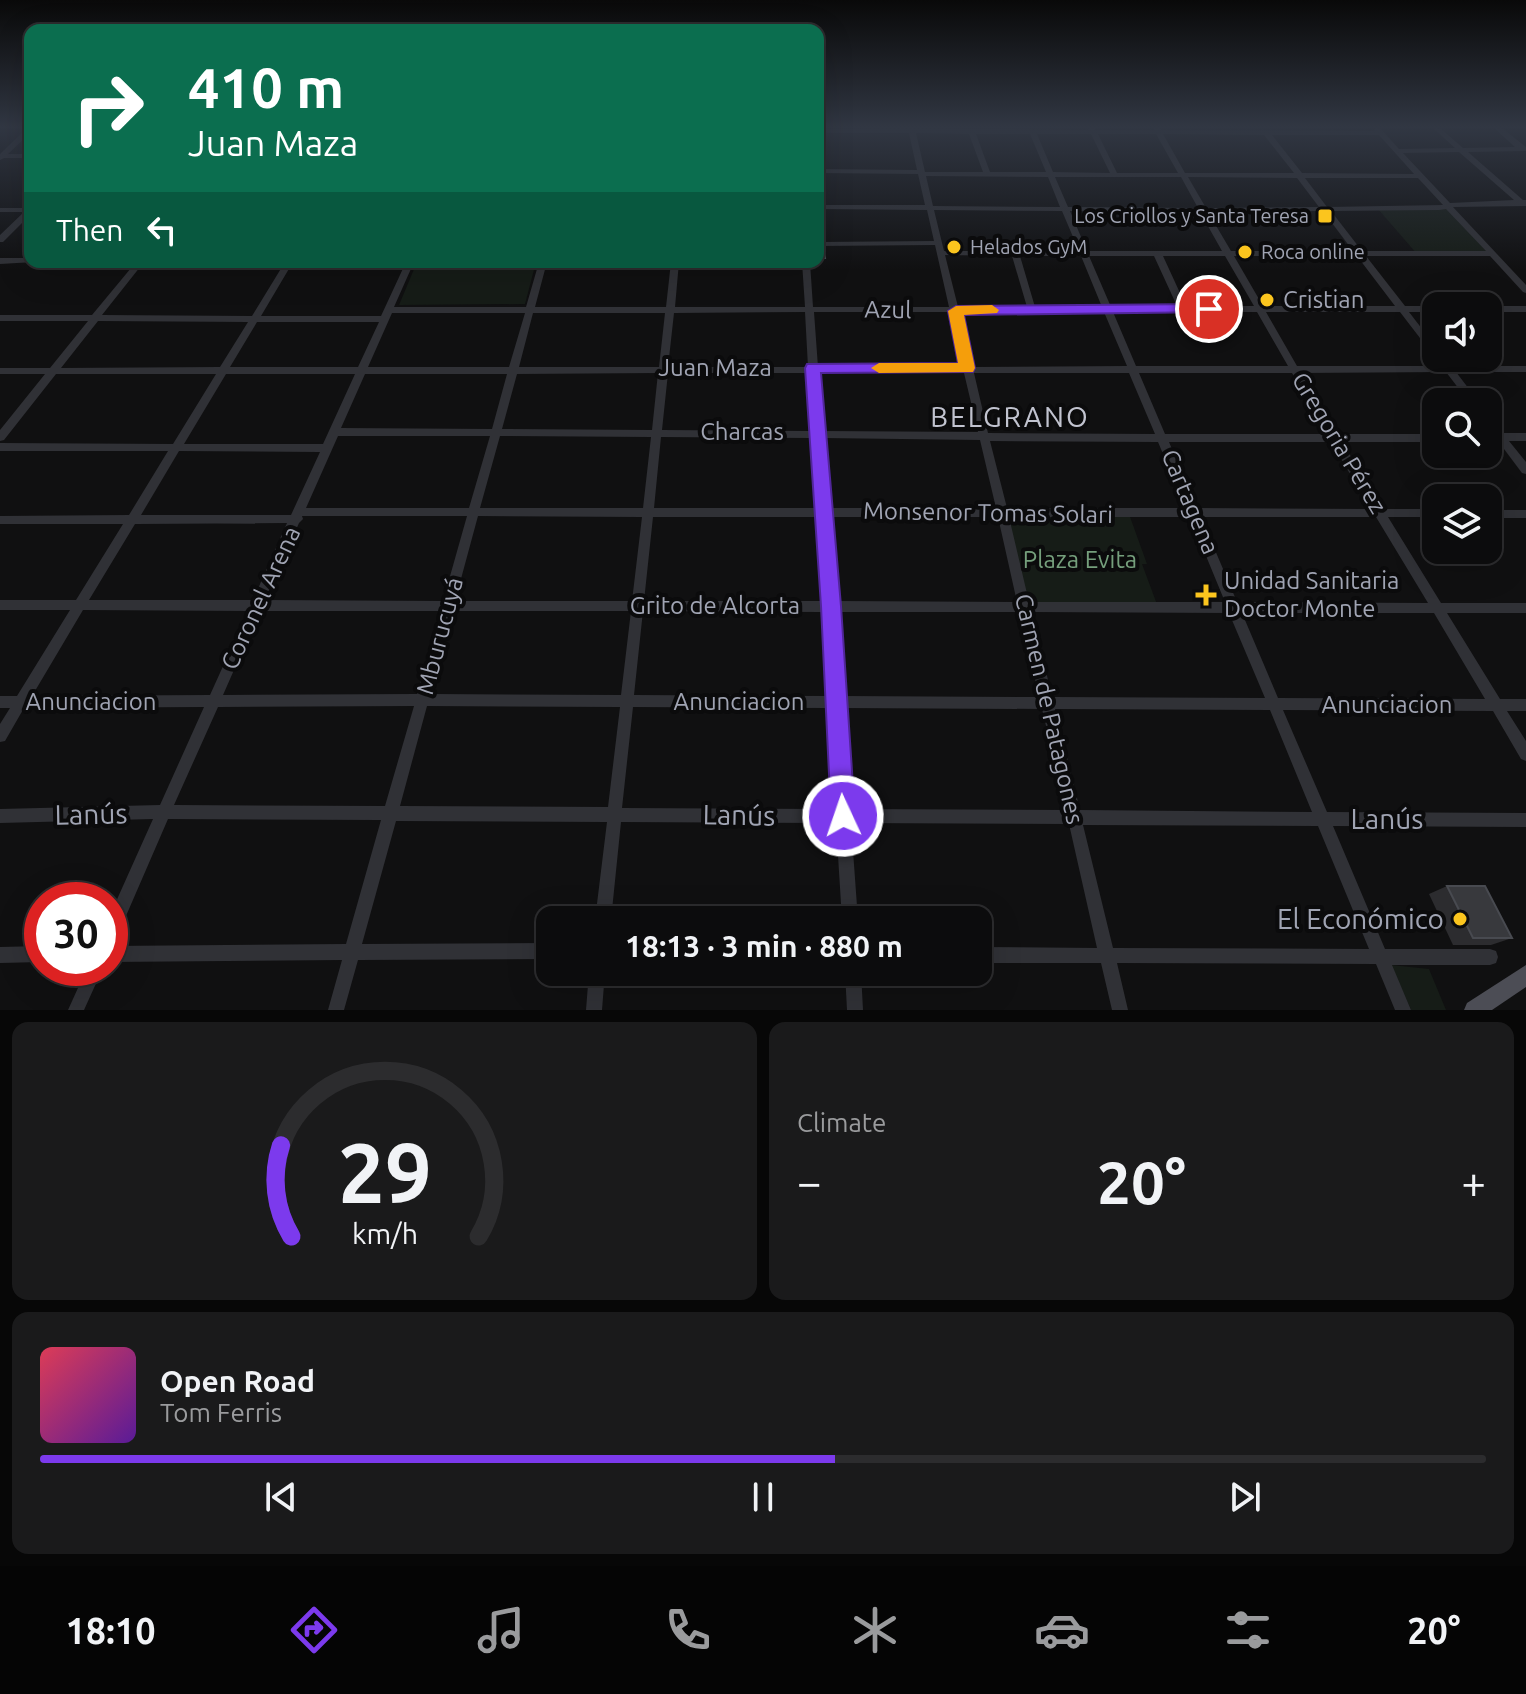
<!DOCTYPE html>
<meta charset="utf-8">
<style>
:root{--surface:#0c0c0d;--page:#1a1a1b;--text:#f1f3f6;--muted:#9a9b9d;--line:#2c2c2e;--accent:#7c3aed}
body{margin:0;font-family:Ubuntu,sans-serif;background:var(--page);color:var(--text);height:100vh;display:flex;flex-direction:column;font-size:30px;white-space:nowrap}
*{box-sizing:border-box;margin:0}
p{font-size:26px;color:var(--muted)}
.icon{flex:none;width:44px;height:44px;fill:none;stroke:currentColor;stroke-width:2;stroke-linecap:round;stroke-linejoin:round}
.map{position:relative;height:1010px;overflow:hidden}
.panel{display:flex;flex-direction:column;gap:12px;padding:12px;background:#070707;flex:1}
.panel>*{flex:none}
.guide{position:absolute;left:24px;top:24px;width:800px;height:244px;border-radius:16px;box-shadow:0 8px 32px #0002,0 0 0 2px var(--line);background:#0b6e4f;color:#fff;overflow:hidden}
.tools{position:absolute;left:1422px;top:292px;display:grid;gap:16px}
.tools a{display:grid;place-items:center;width:80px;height:80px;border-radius:16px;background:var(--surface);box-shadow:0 8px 32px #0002,0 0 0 2px var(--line);font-size:40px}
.speed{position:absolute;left:24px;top:882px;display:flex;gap:16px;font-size:40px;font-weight:700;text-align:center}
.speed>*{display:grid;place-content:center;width:104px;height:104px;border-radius:50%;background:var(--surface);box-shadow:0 8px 32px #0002,0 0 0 2px var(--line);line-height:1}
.speed .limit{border:12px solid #d22;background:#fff;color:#111}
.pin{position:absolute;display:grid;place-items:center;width:68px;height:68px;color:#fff;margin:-34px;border:4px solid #fff;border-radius:50%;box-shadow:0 2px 8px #0007}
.me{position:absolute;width:88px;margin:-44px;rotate:357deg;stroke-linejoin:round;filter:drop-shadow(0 0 6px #0008)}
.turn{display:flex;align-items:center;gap:28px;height:168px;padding:0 32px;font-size:36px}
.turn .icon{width:104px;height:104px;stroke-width:2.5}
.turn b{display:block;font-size:56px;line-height:68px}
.then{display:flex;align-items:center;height:76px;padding:0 32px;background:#0003;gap:16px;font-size:30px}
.big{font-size:60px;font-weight:600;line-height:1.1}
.panel .widget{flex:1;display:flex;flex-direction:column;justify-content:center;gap:12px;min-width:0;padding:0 28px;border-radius:16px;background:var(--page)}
.panel .dial{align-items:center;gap:0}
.dial svg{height:208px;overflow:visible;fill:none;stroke:var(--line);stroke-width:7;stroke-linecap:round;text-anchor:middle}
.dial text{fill:var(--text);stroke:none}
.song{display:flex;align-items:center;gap:24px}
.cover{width:96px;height:96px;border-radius:12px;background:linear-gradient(135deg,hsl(350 70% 55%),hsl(270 70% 35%))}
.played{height:8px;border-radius:4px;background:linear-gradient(90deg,var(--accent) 55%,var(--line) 55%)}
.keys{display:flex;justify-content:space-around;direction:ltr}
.heat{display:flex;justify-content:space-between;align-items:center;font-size:44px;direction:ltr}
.panel .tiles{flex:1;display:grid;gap:12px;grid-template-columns:1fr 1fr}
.widget:last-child{grid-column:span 2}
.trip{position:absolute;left:536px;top:906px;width:456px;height:80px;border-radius:16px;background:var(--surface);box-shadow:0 8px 32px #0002,0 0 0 2px var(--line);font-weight:600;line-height:80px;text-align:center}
.tab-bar{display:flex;height:128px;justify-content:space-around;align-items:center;background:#050505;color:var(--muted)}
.tab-bar .icon{width:56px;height:56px}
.tab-bar .current{color:var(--accent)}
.tab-bar b{font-size:36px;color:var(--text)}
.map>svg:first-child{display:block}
</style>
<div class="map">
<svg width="1526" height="1010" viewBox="0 0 1526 1010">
<rect width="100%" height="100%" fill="#101011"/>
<path fill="#161c17" d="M1447 206 1491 254H1417L1378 209Z
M417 262H536L525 304 399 305Z
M1002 513 1129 514 1147 564H1142L1158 607H1025Z
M1391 965 1429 969 1446 1010H1411Z"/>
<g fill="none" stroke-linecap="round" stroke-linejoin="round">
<path fill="#303136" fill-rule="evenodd" d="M27 128H30V133L8 154H30V158H4L0 160V154Z
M908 128 1088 130V128H1095V130H1154L1153 128H1160L1161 130 1375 131 1374 128H1380L1399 149 1455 148 1433 128H1440L1463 148 1515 147 1494 128H1502L1526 147V151L1468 152 1523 200H1526V206L1453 207 1526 285V293L1523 292 1490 256H1366L1405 306H1436V312H1409L1436 347V356L1433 355 1400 312H1266L1297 366H1441L1442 363 1445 362 1451 366H1526V372H1456L1479 402H1469L1446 372 1301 373 1337 434H1436V442H1342L1383 509H1436V517H1388L1441 603H1526V613H1447L1500 699H1526V711H1507L1526 741V761L1521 759 1493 711 1283 710 1327 812 1526 813V827L1333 826 1385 949H1490L1496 951 1498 957 1496 963 1490 965H1392L1411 1010H1395L1376 964 1117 963 1128 1010H1112L1101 963H978V947L1097 948 1069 824 851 823 858 920H842L836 823 621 822 611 920H595L607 822 396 821 362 944 550 943V959L358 960 344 1010H328L342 960 110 962V946L346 944 381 820 168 819 116 939 110 941V915L153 819 0 823V809L160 805 204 707 24 708 5 741 0 742V724L10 708H0V696H17L70 610H0V600H76L123 524H0V516L129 515 168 451H0V443L173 444 216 374H56L4 440 0 441V430L45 374H0V368H50L88 321H0V315H92L136 262H144L102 315 252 316 285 262H293L261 316H381L406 262H414L394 307H526L539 262H547L535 307H666L671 262H679L675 307H805L802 262H810L813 307H949L935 245 818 246V242L934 241 927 210 818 209V205H925L918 174 818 173V169L917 170 909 133H818V129ZM916 133 969 134 983 172H925ZM976 134H1030L1046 172H990ZM1037 134H1091L1110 173 1053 172ZM1098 134H1156L1178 173H1117ZM1163 134 1264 135 1294 173H1185ZM1272 135H1379L1414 174 1302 173ZM1459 152 1514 200 1450 203 1403 153ZM926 176 1048 177 1060 207 933 206ZM1055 177H1181L1198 208 1068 207ZM1188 177 1297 178 1319 207 1206 208ZM1305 178H1418L1443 205 1327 207ZM1446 209 1486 251H1362L1331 211 1439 210ZM934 210 1062 211 1079 251H944ZM1070 211 1200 212 1222 251H1087ZM1323 211 1353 251H1231L1208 212ZM945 255 1012 256 1027 307H958ZM1020 256H1081L1102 307H1035ZM1089 256H1154L1177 306 1111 307ZM1163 256H1225L1254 306H1186ZM1234 256H1357L1395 306H1263ZM805 312 808 367H668L674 313ZM814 312H950L963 367H818ZM959 312H1104L1127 366 972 367ZM1113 312H1257L1288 366H1136ZM392 313H525L509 367H368ZM533 313H665L659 367H519ZM98 321 248 322 220 367 61 368ZM257 322H379L358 367H230ZM658 373 652 430 502 429 517 374ZM668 373H809L812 431 662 430ZM818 373H964L978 432 822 431ZM974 373H1129L1155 434 988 433ZM1139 373H1292L1327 434H1165ZM226 374H355L323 444H184ZM365 374H507L492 429 341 428ZM338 436H490L469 508H306ZM500 436 651 437 643 508H480ZM661 437 813 438 817 508H654ZM823 438 980 440 996 508H828ZM990 441 1158 442 1186 508H1007ZM1169 442H1331L1371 509 1197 508ZM179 451 320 452 291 515H141ZM302 516H467L443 601 265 600 299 523 303 519ZM478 516 642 517 632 601H455ZM653 517H817L823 601H644ZM829 517H998L1017 602 835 601ZM1009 517H1190L1225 602H1029ZM1201 517H1376L1428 603 1237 602ZM287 523 253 600H89L135 524ZM83 610 248 611 210 695 32 696ZM260 611H440L417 694 223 695ZM452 611H631L621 695 430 694ZM643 611 823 612 828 696 634 695ZM835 612H1020L1039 697 842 696ZM1032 612 1229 613 1265 698 1052 697ZM1242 613H1434L1485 699 1278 698ZM414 706 385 806 174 805 218 707ZM427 706 620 707 608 807 400 806ZM633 707 829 708 835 809 622 808ZM842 708 1042 709 1066 810 850 809ZM1055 709 1270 710 1312 812 1080 810ZM1083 825 1318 826 1369 949 1113 948Z
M0 208H30V215L3 242H0V235L24 212H0Z
M0 258H30V262H34L0 264Z
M1488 306H1526V312H1488Z
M1488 416 1492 417 1504 433H1526V441H1509L1526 462V474L1522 473 1498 441H1488V433H1493L1488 427Z
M1488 510H1526V518H1488Z
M42 946V962L0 963V947Z
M87 968H103L84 1010H68Z
M589 972H605L602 1010H586Z
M845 972H861L863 1010H847Z"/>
<path fill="#4c4d55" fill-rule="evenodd" d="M1526 965V987L1492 1010H1464L1467 1003Z"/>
</g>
<path fill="#2c2c2f" d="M1447 886 1512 938 1491 945H1453L1429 894Z"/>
<path fill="#38393d" stroke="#484a50" stroke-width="2" d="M818 246H823L825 258H818Z
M1447 886H1485L1512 938H1473Z"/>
<linearGradient id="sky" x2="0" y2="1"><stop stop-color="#090909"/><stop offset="0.47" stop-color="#313743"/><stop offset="1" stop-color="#313743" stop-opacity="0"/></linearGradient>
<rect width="1526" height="270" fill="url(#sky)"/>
<path fill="#7c3aed" stroke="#51269a" stroke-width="2" d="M1209 304 1216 309 1214 312 964 315 975 368 973 372 821 373 841 606 855 816 851 825 843 828 835 825 831 816 821 606 805 368 807 364 958 363 948 311 956 306Z"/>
<path fill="#f59e0b" d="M992 305 999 310 997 313 964 315 975 368 973 372 879 373 871 368 879 363H958L948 311 956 306Z"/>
<g fill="#fbc51e" stroke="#0b0b0c" stroke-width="3">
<rect x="1317" y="208" width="16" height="16" rx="4"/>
<circle cx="954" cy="247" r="8"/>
<circle cx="1245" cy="252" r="8"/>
<circle cx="1267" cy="300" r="8"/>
<path d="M1202 583h8v8h8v8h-8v8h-8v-8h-8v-8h8z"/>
<circle cx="1460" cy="919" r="8"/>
</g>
<g text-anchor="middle" stroke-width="8" stroke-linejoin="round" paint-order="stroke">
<g font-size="20" fill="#a0a4b3" stroke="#0b0b0c" text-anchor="start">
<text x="1309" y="223" text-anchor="end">Los Criollos y Santa Teresa</text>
<text x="970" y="254">Helados GyM</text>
<text x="1261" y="259">Roca online</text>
</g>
<g font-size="24" fill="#a0a4b3" stroke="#0b0b0c" text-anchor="start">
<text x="1283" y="308">Cristian</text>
<text x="1224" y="589">Unidad Sanitaria<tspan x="1224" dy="28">Doctor Monte</tspan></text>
</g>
<g font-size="24" fill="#a0a4b3" stroke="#0b0b0c">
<text transform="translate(888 310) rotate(1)" y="8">Azul</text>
<text x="715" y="376">Juan Maza</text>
<text x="742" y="440">Charcas</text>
<text transform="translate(1339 443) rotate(59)" y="8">Gregoria Pérez</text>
<text transform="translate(1190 502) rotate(67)" y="8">Cartagena</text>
<text transform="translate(988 513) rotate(1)" y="8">Monsenor Tomas Solari</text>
<text transform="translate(261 598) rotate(-65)" y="8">Coronel Arena</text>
<text x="715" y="614">Grito de Alcorta</text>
<text transform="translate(440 636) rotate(-75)" y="8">Mburucuyá</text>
<text x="91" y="710">Anunciacion</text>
<text x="739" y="710">Anunciacion</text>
<text x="1387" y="713">Anunciacion</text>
<text transform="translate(1049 709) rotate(77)" y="8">Carmen de Patagones</text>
</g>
<g font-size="24" fill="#759f7c" stroke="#0b0b0c">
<text x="1080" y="568">Plaza Evita</text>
</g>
<g font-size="28" letter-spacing="2" fill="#c1c3cf" stroke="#0b0b0c">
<text x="1010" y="427">BELGRANO</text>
</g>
<g font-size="28" fill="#a0a4b3" stroke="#0b0b0c">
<text transform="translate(91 814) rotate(-1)" y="10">Lanús</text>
<text transform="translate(739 815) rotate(1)" y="10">Lanús</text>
<text x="1387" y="829">Lanús</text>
</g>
<g font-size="28" fill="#a0a4b3" stroke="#0b0b0c" text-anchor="end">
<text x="1444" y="929">El Económico</text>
</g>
</g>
</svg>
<div class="tools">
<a><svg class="icon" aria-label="sound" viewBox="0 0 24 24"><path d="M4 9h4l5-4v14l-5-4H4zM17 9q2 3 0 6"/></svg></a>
<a><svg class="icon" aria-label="search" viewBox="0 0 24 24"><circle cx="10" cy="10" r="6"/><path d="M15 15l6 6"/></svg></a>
<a><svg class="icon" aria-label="layers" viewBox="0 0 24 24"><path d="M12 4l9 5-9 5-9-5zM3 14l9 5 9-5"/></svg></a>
</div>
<div class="speed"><div class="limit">30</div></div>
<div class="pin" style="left:1209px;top:309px;background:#d93025"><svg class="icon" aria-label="arrive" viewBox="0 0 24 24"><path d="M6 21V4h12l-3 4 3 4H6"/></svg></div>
<svg class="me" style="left:843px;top:816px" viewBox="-20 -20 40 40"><circle r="17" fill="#7c3aed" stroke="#fff" stroke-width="3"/><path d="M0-11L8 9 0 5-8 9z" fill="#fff"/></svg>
<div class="trip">18:13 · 3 min · 880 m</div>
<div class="guide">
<div class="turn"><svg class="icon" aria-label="right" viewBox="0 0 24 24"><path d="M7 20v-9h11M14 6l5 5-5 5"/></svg><div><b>410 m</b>Juan Maza</div></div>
<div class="then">Then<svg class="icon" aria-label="left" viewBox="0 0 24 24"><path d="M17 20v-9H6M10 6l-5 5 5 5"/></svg></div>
</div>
</div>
<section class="panel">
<div class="tiles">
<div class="widget dial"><svg viewBox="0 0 100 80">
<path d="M14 69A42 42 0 1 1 86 69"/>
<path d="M14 69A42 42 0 0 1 10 34" stroke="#7c3aed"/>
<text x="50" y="56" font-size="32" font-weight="700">29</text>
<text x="50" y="72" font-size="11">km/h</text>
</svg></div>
<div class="widget"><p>Climate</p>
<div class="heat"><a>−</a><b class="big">20°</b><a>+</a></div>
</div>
<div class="widget">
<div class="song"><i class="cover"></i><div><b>Open Road</b><p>Tom Ferris</p></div></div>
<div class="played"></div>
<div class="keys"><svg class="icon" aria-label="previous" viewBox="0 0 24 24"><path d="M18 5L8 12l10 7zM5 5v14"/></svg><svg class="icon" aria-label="pause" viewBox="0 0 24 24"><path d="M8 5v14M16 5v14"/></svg><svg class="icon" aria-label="next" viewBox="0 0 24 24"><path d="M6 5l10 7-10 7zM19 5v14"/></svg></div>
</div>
</div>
</section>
<nav class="tab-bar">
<b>18:10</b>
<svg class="icon current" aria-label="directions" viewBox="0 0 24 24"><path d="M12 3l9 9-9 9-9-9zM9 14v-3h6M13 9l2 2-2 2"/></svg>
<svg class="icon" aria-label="music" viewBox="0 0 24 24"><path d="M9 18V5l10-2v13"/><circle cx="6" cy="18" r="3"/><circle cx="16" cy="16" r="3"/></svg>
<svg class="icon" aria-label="phone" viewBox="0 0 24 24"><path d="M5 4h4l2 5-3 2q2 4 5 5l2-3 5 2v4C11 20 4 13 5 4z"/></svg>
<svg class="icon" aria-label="climate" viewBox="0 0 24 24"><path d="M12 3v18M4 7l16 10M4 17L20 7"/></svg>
<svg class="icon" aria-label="car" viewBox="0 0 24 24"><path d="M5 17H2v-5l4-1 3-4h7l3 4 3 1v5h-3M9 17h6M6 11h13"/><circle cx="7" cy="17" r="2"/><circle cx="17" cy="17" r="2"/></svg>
<svg class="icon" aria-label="filters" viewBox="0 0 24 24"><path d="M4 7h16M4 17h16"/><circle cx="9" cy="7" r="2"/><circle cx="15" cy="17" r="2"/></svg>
<b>20°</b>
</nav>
